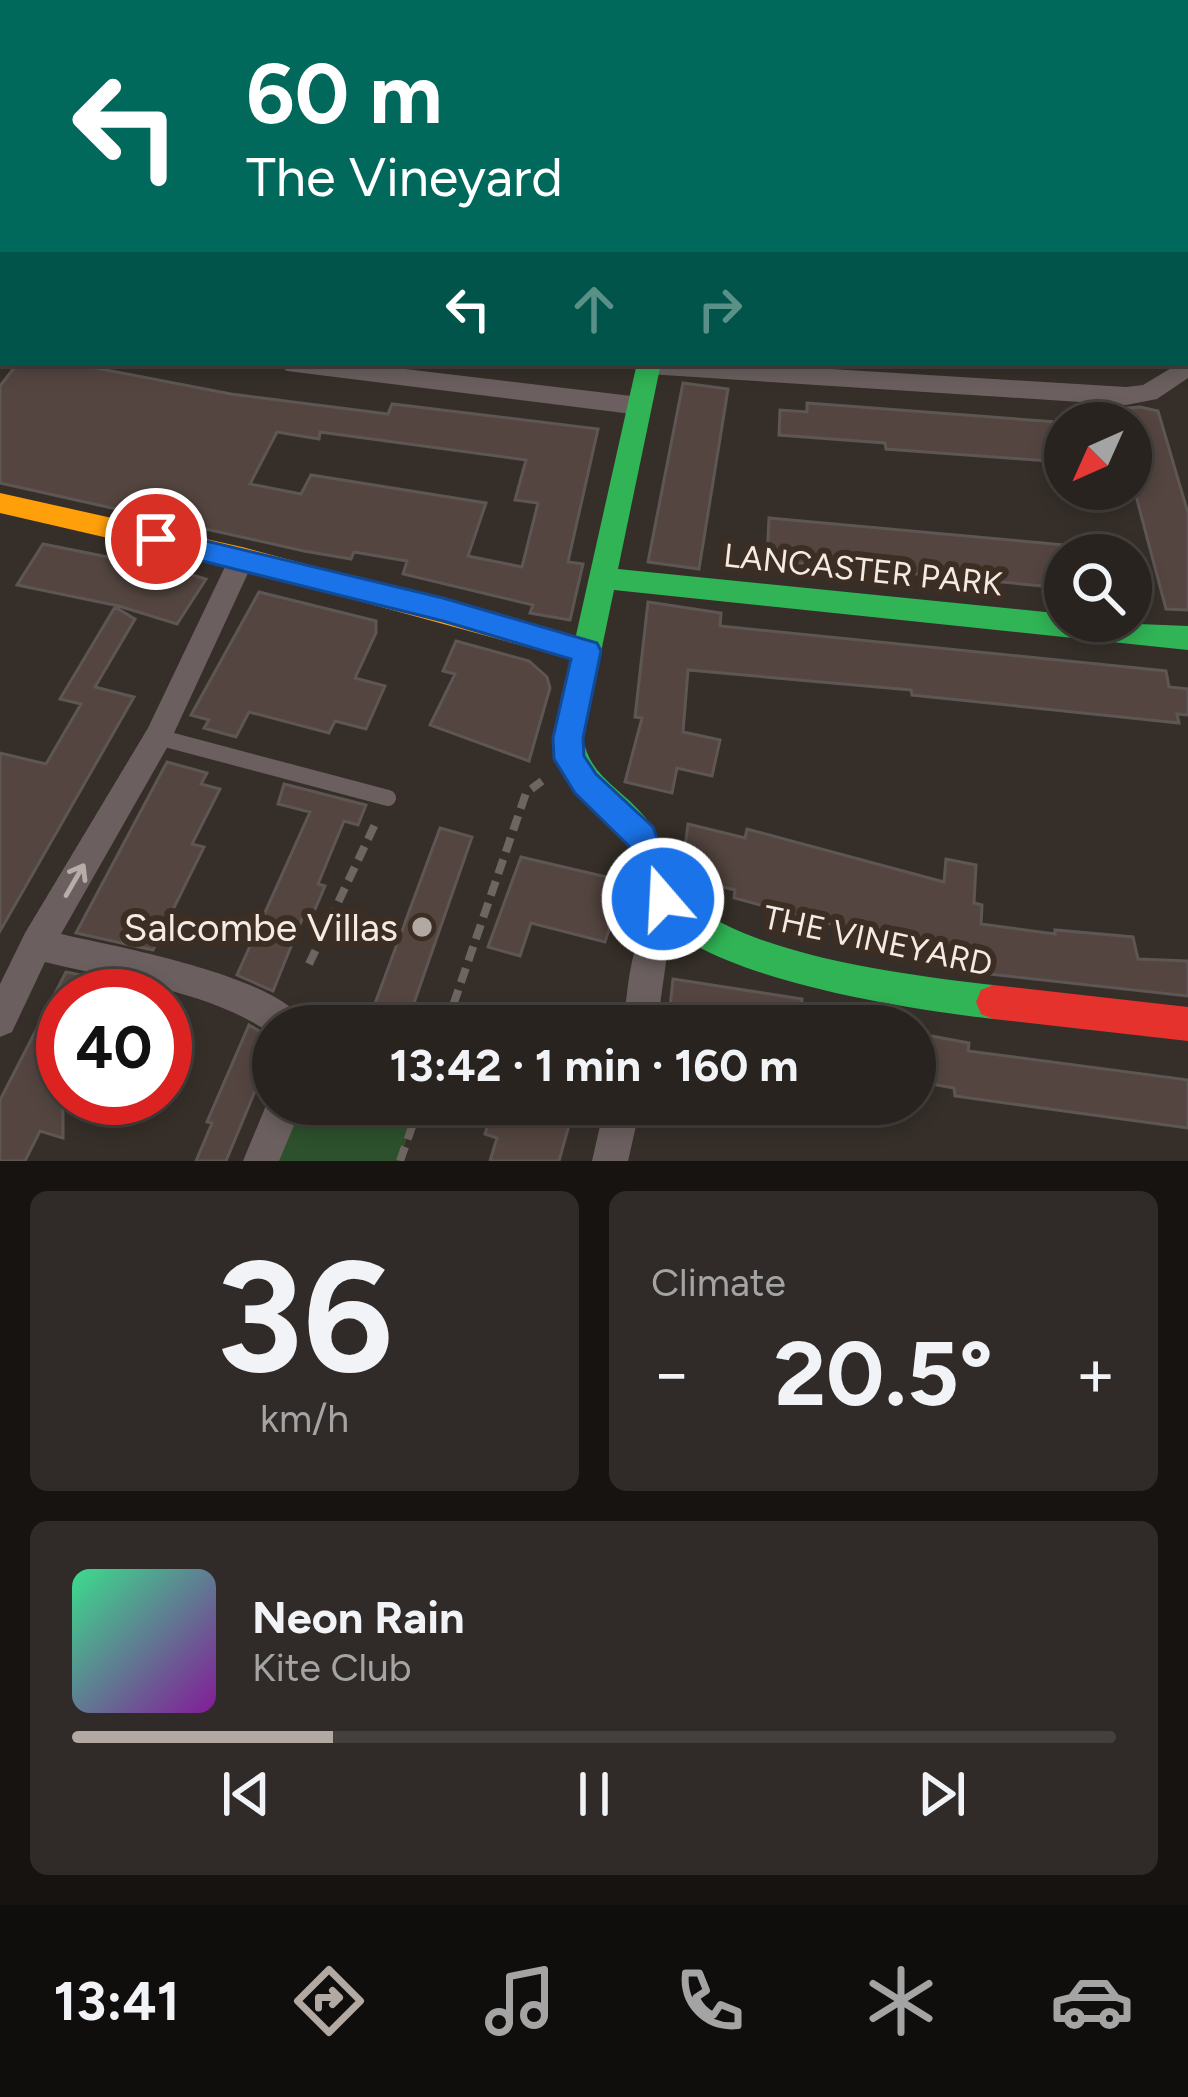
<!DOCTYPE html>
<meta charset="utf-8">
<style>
:root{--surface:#28231f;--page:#302b28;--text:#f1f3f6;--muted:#a5a4a4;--line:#44403d;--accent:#b2a9a3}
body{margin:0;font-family:Figtree,sans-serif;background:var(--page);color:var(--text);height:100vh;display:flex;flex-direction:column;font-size:45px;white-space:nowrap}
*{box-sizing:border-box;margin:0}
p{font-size:39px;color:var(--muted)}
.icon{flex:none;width:66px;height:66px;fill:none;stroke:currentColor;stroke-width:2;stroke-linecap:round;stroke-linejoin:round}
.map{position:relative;height:1161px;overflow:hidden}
.details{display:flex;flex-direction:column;gap:30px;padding:30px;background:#161311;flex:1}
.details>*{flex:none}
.hud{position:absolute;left:0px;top:0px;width:1188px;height:366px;box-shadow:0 6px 18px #0003,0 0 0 3px var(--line);background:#00695c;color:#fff;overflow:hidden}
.needle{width:78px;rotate:225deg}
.controls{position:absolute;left:1044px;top:402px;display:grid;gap:24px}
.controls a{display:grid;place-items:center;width:108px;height:108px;border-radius:50%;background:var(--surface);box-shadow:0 6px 18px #0003,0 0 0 3px var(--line);font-size:60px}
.speed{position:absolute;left:36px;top:969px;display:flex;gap:24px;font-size:60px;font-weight:700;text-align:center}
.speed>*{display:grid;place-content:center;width:156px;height:156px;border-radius:50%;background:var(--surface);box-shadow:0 6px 18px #0003,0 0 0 3px var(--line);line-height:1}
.speed .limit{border:18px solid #d22;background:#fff;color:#111}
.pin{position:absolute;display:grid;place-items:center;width:102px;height:102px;color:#fff;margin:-51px;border:6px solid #fff;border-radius:50%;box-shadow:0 3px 12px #0007}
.me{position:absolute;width:132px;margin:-66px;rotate:341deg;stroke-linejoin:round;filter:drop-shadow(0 0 9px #0008)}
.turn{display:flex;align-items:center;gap:42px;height:252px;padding:0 48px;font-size:54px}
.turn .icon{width:156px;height:156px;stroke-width:2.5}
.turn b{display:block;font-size:84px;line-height:102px}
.lanes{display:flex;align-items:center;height:114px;padding:0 48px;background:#0003;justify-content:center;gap:60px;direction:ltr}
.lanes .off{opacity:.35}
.big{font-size:90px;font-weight:700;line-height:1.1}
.details .card{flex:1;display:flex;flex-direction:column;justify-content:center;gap:18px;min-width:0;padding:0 42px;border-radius:18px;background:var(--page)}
.details .dial{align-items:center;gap:0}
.dial b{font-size:156px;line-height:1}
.song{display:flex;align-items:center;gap:36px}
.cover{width:144px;height:144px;border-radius:18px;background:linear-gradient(135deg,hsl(150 70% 55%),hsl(290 70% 35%))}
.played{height:12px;border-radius:6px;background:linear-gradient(90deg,var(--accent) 25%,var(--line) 25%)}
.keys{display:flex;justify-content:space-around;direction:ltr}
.heat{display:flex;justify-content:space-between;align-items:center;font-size:66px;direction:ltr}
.details .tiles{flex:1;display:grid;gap:30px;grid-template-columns:1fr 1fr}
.card:last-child{grid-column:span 2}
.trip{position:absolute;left:252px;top:1005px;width:684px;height:120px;border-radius:60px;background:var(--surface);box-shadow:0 6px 18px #0003,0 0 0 3px var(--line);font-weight:700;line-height:120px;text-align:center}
.tabs{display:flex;height:192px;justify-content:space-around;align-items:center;background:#100e0c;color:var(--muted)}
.tabs .icon{width:84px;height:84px}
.tabs .selected{color:var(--accent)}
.tabs b{font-size:54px;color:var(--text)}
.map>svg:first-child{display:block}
</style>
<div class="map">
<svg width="1188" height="1161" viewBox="0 0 1188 1161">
<rect width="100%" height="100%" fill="#362f29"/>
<path fill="#2d512c" d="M298 1104H419L399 1161H275Z"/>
<path fill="#544540" stroke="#5d5653" stroke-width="3" fill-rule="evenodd" d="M18 363H70L231 394 388 414 392 404 598 429 568 562 583 564 570 620 530 613 533 605 403 574 407 561 354 552 351 559 304 551 0 483V386ZM277 432 319 439 320 432 526 460 515 500 538 503 522 567 468 556 486 503 311 475 301 494 250 484Z
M683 383 728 389 699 569 648 562Z
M807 403 1056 422 1064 462 886 449 885 443 779 435 780 410 807 412Z
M1140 407 1158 411 1188 513V610L1166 609 1131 477V423H1117L1113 409Z
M769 518 1065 545V588L767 560Z
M43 544 113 558 117 552 206 579 177 624 119 606 17 585Z
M259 592 376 621V633L355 678 385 686 366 729 335 721 329 733 249 712 236 737 204 728 209 720 191 715Z
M648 602 721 613 720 626 1166 671 1169 687 1188 689V715L1177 714 1179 723 912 695 911 690 688 670 683 732 720 740 712 776 677 768 672 793 625 782 642 718 635 717Z
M115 607 135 619 95 687 134 697 0 931V753L46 764 81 704 60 699Z
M456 641 529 661 547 677 550 688 529 761 430 725 455 674 443 671Z
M167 762 207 773 201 784 220 789 192 844 204 847 153 950 76 933Z
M284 784 366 805 358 825 344 821 318 884 325 886 313 914 305 912 273 991 237 975 310 812 278 804Z
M688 824 745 838 747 829 944 882 946 859 976 865 974 903 982 905 981 924 1055 934V930L1133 937 1138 959 1188 961V996L989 974 988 966 734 898 735 890 681 877Z
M440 828 472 837 406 1026 370 1017Z
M521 857 607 877 602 895 619 900 605 942 531 923 520 956 488 947Z
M66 972 134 986 129 996H63V1138L40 1131 25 1161H0V1100Z
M673 979 802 999 801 1026H668Z
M249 1025 273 1039V1048L226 1161H196L212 1123 207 1122Z
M915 1033 969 1043 968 1051 1188 1080V1128L955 1096 954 1088 915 1081Z
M494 1104H575L559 1161H490L497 1138 485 1134Z"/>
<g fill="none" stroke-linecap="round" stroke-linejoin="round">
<path stroke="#6d6561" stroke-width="8" stroke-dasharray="15 8" stroke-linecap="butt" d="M309 964 377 820
M321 1020 342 1026
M446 1026 526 793 542 781
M400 1161 420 1104"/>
<path stroke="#6b605f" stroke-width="16" d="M158 737 388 798"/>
<path fill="#6b605f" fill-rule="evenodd" d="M273 0H292L271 3Z
M559 0H577L578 3H560Z
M801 0H819L820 3H802Z
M1112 0H1130L1131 3H1113Z
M1185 51H1188V63H1185Z
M1185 99H1188V111H1185Z
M0 130 3 131V143L0 142Z
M3 325V344L0 345V326Z
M1188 358V378L1157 399 1126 405 648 374 636 366 733 363 1126 387 1143 385Z
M275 363H355L640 397 652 406 640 415 287 371Z
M242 547 251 550 255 558 168 746 61 934C113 946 286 977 306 1026H273V1035C210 990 119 981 45 962L12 1032 0 1037V984L25 933 148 728 233 550Z
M677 898 688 903 693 914 668 948 657 1026H623C630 982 628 918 677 898Z
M272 1091 273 1104H303L279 1161H243Z
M605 1104H641L628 1161H592Z"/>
<path fill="#30b455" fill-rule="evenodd" d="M637 363H661L618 569 1065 614V621L1188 626V650L614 590 583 738C589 776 621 788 644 816 663 838 661 873 677 891 737 955 908 975 993 985L1005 990 1010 1002 1005 1014 993 1019C910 1009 699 979 650 908 636 887 640 859 625 840 597 803 561 788 553 738Z"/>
<path fill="#ff9f0a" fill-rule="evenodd" d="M0 493 242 547 586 639 596 643 600 651 596 659 586 663 242 569 0 513Z"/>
<path fill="#e5322d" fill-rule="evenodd" d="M993 985 1188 1007V1041L993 1019 981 1014 976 1002 981 990Z"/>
</g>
<defs><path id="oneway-shaft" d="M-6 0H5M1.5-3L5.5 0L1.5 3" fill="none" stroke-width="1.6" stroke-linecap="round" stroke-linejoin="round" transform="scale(3)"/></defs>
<use stroke="#b6aca8" href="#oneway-shaft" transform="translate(75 880) rotate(-60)"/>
<path fill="#1a73e8" stroke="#114b97" stroke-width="3" d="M156 529 443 598 597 643 601 651 583 738 584 756 596 774 653 827 679 899 674 911 663 915 651 911 629 846 575 793 554 759 553 738 571 659 443 621 146 547 142 539Z"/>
<circle fill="#b2a9a3" stroke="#3c2e23" stroke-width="4.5" cx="422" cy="927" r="12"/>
<g text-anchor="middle" stroke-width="12" stroke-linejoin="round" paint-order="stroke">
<g font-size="33" fill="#f4ebe4" stroke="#3c2e23">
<text transform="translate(863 569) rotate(6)" y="12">LANCASTER PARK</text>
<text transform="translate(878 940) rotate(12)" y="12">THE VINEYARD</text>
</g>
<g font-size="39" fill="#f4ebe4" stroke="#3c2e23" text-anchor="end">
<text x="398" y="941">Salcombe Villas</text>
</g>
</g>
</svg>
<div class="controls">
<a><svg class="needle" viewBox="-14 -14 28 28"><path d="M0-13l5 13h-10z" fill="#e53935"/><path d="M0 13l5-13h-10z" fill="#a5a4a4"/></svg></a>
<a><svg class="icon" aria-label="search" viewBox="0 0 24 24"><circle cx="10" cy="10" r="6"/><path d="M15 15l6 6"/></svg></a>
</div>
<div class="speed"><div class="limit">40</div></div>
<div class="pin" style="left:156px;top:539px;background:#d93025"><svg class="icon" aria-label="arrive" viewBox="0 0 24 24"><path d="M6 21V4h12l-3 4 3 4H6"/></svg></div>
<svg class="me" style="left:663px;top:899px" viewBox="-20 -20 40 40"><circle r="17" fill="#1a73e8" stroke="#fff" stroke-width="3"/><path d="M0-11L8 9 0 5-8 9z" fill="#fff"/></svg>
<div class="trip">13:42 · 1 min · 160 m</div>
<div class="hud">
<div class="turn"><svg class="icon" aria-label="left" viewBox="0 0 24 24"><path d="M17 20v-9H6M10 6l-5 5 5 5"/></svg><div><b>60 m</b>The Vineyard</div></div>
<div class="lanes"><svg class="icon" aria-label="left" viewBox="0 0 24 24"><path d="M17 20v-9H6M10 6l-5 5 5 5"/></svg><svg class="icon off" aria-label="ahead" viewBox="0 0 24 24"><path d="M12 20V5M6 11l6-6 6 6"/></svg><svg class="icon off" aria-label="right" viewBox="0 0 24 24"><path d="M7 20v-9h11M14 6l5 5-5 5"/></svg></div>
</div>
</div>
<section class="details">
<div class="tiles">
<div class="card dial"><b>36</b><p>km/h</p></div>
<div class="card"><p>Climate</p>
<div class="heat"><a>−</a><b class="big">20.5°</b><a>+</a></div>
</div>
<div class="card">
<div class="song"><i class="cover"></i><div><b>Neon Rain</b><p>Kite Club</p></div></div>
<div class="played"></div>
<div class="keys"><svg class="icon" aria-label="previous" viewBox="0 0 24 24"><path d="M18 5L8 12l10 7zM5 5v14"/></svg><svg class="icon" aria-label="pause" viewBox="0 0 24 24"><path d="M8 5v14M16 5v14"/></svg><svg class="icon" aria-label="next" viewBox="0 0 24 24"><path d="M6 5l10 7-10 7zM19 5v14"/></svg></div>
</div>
</div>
</section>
<nav class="tabs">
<b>13:41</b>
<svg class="icon selected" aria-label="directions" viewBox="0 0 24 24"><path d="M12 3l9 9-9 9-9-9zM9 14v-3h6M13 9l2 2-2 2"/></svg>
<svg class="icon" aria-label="music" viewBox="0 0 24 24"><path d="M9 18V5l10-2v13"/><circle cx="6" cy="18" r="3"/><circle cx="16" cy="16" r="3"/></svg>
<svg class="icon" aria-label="phone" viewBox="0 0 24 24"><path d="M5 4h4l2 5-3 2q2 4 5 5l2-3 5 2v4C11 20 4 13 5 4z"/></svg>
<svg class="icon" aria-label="climate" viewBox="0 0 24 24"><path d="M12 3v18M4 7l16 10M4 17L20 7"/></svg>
<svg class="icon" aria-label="car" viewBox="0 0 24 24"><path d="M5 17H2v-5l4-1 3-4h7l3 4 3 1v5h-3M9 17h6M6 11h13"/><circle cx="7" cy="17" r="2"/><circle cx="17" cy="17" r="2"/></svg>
</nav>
